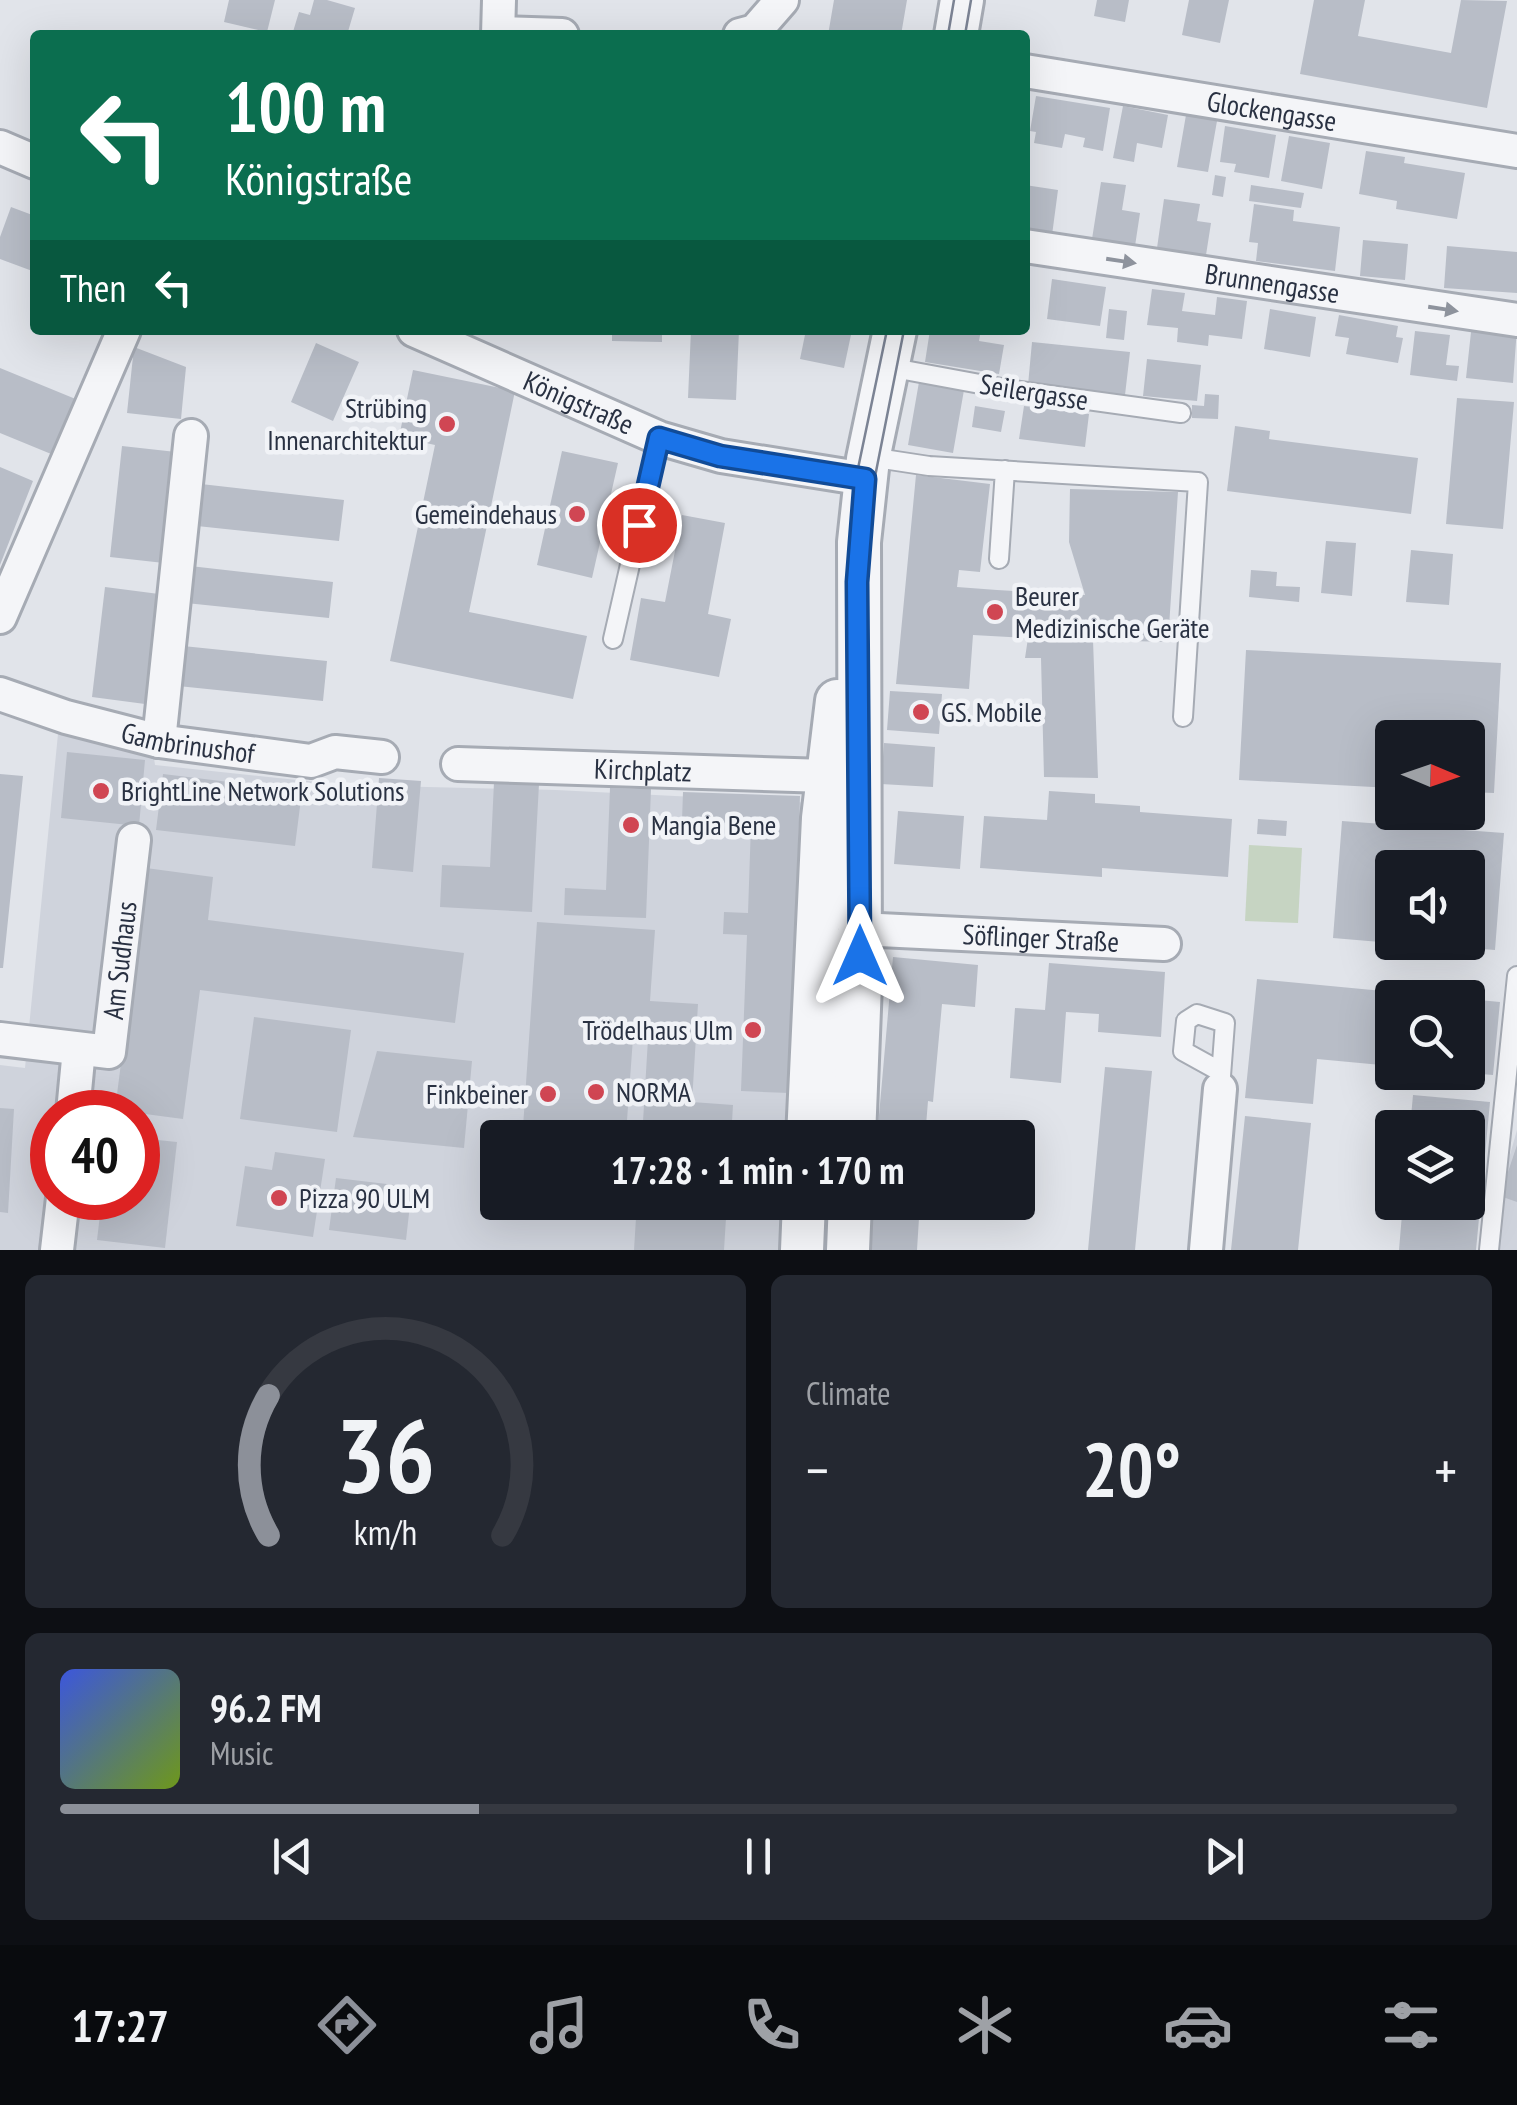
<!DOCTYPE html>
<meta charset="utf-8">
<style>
:root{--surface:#171b24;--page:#242831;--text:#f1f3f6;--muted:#9ea1a6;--line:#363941;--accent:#8c9099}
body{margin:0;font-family:"PT Sans Narrow",sans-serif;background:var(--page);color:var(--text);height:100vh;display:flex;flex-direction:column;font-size:38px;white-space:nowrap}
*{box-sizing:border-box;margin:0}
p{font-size:32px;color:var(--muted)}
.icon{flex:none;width:55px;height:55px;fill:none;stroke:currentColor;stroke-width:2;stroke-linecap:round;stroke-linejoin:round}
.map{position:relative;height:1250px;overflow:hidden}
.drawer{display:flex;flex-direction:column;gap:25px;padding:25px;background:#0d0f14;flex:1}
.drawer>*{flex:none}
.guide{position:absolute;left:30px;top:30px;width:1000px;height:305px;border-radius:10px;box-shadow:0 10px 40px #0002;background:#0b6e4f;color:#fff;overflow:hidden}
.needle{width:65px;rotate:92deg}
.controls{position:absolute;left:1375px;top:720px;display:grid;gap:20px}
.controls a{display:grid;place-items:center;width:110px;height:110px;border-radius:10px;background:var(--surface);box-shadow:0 10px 40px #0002;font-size:50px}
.speed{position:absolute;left:30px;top:1090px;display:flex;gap:20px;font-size:50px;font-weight:700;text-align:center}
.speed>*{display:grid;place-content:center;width:130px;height:130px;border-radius:50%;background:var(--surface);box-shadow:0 10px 40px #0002;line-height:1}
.speed .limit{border:15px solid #d22;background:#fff;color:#111}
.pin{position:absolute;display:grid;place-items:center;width:85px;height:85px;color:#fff;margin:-42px;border:5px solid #fff;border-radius:50%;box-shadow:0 2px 10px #0007}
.me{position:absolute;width:110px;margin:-55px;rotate:0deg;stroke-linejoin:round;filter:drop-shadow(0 0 8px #0008)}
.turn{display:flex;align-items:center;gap:35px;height:210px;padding:0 30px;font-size:45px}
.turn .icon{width:130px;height:130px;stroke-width:2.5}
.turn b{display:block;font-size:70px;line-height:85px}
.then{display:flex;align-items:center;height:95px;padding:0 30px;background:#0003;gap:20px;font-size:38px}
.big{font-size:75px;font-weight:700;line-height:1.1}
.drawer .card{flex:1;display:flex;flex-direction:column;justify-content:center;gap:15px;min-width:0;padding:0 35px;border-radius:15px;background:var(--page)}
.drawer .dial{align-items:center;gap:0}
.dial svg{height:260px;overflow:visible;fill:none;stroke:var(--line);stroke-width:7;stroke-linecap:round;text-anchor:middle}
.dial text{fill:var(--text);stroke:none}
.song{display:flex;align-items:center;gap:30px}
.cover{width:120px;height:120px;border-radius:15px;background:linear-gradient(135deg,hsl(230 70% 55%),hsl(80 70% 35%))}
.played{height:10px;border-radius:5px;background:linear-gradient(90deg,var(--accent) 30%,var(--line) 30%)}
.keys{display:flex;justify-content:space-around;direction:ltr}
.heat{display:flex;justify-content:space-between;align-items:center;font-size:55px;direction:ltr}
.drawer .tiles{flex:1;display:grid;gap:25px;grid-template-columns:1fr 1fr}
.card:last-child{grid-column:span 2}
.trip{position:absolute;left:480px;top:1120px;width:555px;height:100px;border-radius:10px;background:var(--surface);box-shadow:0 10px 40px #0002;font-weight:700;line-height:100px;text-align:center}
.tabs{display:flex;height:160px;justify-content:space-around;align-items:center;background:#090b0e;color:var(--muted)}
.tabs .icon{width:70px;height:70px}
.tabs .current{color:var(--accent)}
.tabs b{font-size:45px;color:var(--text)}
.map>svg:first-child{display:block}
</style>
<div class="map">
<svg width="1517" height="1250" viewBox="0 0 1517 1250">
<rect width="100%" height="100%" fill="#e1e4ea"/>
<path fill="#cfd3dc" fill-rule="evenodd" d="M58 734 152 744 155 765 345 785 556 790 812 803 792 1137 498 1138V1202L789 1203 787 1250H0V1065L25 1068ZM52 1112H138V1198H52Z
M1517 1130V1250H1497L1498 1197Z"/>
<path fill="#c6d4c2" d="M1249 845 1302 848 1298 923 1245 921Z"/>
<path fill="#b8bdc7" d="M229 0H275L267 32 224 22Z
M314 0H327L355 8 347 35H292L299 12 310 15Z
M834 0H907L901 35H828Z
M1097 0H1129L1125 22 1094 16Z
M1189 0H1229L1220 43 1182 35Z
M1314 0H1365L1358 36 1451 53 1461 0 1507 1 1487 108 1300 74Z
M1036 96 1110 108 1103 151 1083 147 1085 138 1065 134 1062 148 1034 143 1036 132 1030 131Z
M1123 106 1168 115 1162 148 1137 143 1134 162 1113 158Z
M1186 115 1217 121 1208 172 1177 167Z
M1225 126 1276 135 1269 178 1234 172 1236 164 1220 162Z
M1289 136 1330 143 1322 189 1281 181Z
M1366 151 1405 157 1404 163 1465 173 1457 219 1396 209 1397 201 1359 194Z
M1215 175 1226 177 1223 197 1212 195Z
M1101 182 1126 185 1122 210 1140 213 1135 246 1092 239Z
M1025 185 1058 190 1052 235 1025 231Z
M1251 185 1304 193 1301 208 1249 201Z
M1164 199 1200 204 1197 221 1211 223 1206 255 1157 248Z
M1254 204 1294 210 1293 221 1340 227 1335 271 1256 261 1258 243 1249 242Z
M11 207 35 216V272L0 259V237Z
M1363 240 1408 244 1405 280 1360 276Z
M1447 246 1517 252V293L1444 288Z
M1052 279 1106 287 1100 326 1047 319Z
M1152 289 1185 293 1182 311 1215 315 1217 297 1247 301 1242 339 1209 335 1208 346 1177 342 1178 328 1147 325Z
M1109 309 1127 311 1124 340 1106 338Z
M1270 309 1316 317 1310 357 1264 349Z
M1339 315 1398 326 1396 337 1403 338 1398 363 1346 354 1349 338 1335 336Z
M1472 323 1517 328 1513 383 1466 378Z
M612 330H662V342L612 341Z
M691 330H739L736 400 688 398Z
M806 330H852L844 368 800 359Z
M930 330H981L979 341 1004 345 999 374 925 362Z
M1415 331 1450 335 1446 365 1459 366 1457 381 1410 375Z
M1032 342 1130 352 1125 395 1028 385Z
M316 343 359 362 333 421 291 402Z
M134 347 186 367 181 419 127 413Z
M1147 359 1201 365 1197 401 1143 396Z
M0 368 78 400 56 456 0 433Z
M413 370 515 391 469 612 587 636 573 699 390 661 435 445 399 437Z
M919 382 964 390 953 453 908 445Z
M1205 394 1219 395 1218 419 1192 418V405L1204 406Z
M1457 398 1514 402 1503 529 1446 524Z
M975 406 1005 411 1001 432 972 427Z
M1024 406 1089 414 1085 447 1019 439Z
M1235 426 1270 431 1269 439 1418 458 1411 514 1227 491Z
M122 446 176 452 164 563 110 557Z
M562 451 618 463 592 578 537 565Z
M0 467 33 481 0 565Z
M916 475 990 484 980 572 959 570 957 587 997 590 1085 595 1069 542 1070 489 1178 492 1168 642 1093 640 1098 778 1044 777 1041 658H1025L1028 638 973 635 969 689 896 684Z
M201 484 344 500 339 541 197 526Z
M682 515 725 523 708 614 731 619 719 677 630 660 641 598 665 602Z
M1326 541 1356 543 1352 596 1321 593Z
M1411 550 1453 554 1449 605 1406 602Z
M190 566 333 582 329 618 186 603Z
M1251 570 1277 572 1276 586 1300 587 1299 602 1249 597Z
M105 587 159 594 145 704 92 697Z
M183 646 327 661 323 701 178 686Z
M1246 650 1501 663 1494 793 1468 792V738H1392V788L1239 780Z
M890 691 942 694 939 734 887 730Z
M884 743 935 747 933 787 881 784Z
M67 752 145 760 139 826 61 818Z
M0 774 23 776 3 968H0Z
M163 774 302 791 295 846 156 830Z
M379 778 421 781 413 872 372 868Z
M494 782 539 784 532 912 440 907 442 865 490 867Z
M610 788 651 789 646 918 564 915 565 888 606 890Z
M1049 791 1095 794V803L1140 806V812L1232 819 1228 877 1102 868V877L980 868 984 816 1047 820Z
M683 792 800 796 789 1093 741 1091 747 935 723 934 724 912 748 913 751 824 682 821Z
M898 811 964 816 960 869 894 864Z
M1258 819 1287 821 1286 836 1257 834Z
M1342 821 1504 833 1495 950 1430 945V942H1468V868H1392V943L1333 938Z
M146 868 213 877 208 920 464 953 455 1023 200 990 183 1119 115 1110Z
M537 922 655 930 650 1001 698 1004 692 1102 733 1105 731 1138H642L648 1039 633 1038 626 1134 523 1127Z
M893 957 978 965 975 1007 942 1004 933 1102 928 1101 925 1138H877Z
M1049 963 1165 972 1161 1037 1098 1032 1099 1014 1066 1012 1061 1083 1010 1078 1015 1008 1045 1010Z
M1257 979 1425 995V998H1392V1066L1317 1059 1313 1104 1245 1098Z
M1468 999 1500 1002 1493 1075 1468 1073Z
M254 1017 351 1030 337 1132 240 1119Z
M377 1051 472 1061 464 1148 353 1137Z
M1105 1067 1152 1071 1135 1250H1088Z
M1413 1095 1490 1102 1476 1250H1399L1403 1202H1468V1128H1410Z
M0 1108 14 1109 8 1213 0 1212Z
M1245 1116 1311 1123 1298 1250H1231Z
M138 1138 177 1142 165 1248 97 1240 102 1198H138Z
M1517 1145V1202L1500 1196Z
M275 1152 325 1159 313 1237 236 1226 245 1166 272 1170Z
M336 1178 412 1187 406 1240 329 1230Z
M637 1202H727L724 1250H634Z
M872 1202H920L917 1250H868Z"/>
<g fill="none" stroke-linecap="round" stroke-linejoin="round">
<g stroke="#a6abb4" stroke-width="22">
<path id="service" d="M888 367 1007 389 1181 413
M870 457 929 466 1198 482 1183 717
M999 559 1005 470
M613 639 659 438
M1220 1089 1225 1023 1197 1014 1186 1021 1183 1051 1221 1072
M833 1138 838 939
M1489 1250 1517 976"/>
</g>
<g stroke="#a6abb4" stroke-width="38">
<g id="minor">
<path d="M499 33 562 35"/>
<path d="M498 35 499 0"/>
<path d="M740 35 755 31 782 0"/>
<path id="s1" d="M1025 71 1517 151"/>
<path d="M0 147 35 162"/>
<path id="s2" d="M1025 246 1517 320"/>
<path id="s3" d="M414 330 659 438 721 456 865 479"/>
<path d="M0 617 124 330"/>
<path id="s4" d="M0 694 66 717 159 741 311 761 335 752 382 757"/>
<path d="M159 741 191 436"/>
<path id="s5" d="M458 764 826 776"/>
<path id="s6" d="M859 929 1164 944"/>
<path id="s7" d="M0 1039 109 1052 134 840"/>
<path d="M73 1112 79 1049"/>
<path d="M57 1250 63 1198"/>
<path d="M1206 1250 1220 1089"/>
</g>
</g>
<g stroke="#a6abb4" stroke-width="48">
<path id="tertiary" d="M956 35 962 0
M808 1138 823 818 837 701
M854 1138 860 983 859 542 868 459 895 330
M802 1250 804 1202
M848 1250 850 1202"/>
</g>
<use href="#service" stroke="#f4f5f8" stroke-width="18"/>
<use href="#minor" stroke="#f4f5f8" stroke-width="32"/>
<use href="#tertiary" stroke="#f4f5f8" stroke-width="42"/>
<path stroke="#7b8394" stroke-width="2.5" d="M948 35 954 0
M965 35 971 0
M850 552 856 478 887 330
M858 681 870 502 904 330"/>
</g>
<defs><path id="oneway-solid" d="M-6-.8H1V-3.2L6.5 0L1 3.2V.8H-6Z" transform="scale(2.5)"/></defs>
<g fill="#8e939d">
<use href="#oneway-solid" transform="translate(1121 261) rotate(9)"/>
<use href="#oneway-solid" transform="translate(1443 309) rotate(9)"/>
</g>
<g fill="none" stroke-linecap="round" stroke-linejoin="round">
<g stroke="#114b97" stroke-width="25">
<path id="route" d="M639 525 659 438 720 456 865 479 857 582 860 956"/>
</g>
<use href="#route" stroke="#1a73e8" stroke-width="18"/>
</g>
<g fill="#d04653" stroke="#f1f3f7" stroke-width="4">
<circle cx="447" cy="424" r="10"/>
<circle cx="577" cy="514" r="10"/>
<circle cx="995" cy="612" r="10"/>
<circle cx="921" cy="712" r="10"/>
<circle cx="101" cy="791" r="10"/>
<circle cx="631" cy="825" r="10"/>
<circle cx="753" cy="1030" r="10"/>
<circle cx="596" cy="1092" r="10"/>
<circle cx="548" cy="1094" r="10"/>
<circle cx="279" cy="1198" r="10"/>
</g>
<g text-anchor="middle" stroke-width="9" stroke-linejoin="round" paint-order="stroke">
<g font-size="28" fill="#293142" stroke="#f1f3f7">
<text dy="10" stroke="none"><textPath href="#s1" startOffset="250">Glockengasse</textPath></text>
<text dy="10" stroke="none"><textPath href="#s2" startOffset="250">Brunnengasse</textPath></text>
<text transform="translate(1034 392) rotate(9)" y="10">Seilergasse</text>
<text dy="10" stroke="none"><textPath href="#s3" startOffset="180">Königstraße</textPath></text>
<text dy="10" stroke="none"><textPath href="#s4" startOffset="195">Gambrinushof</textPath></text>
<text dy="10" stroke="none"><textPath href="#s5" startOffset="185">Kirchplatz</textPath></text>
<text dy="10" stroke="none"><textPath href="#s6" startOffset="182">Söflinger Straße</textPath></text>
<text dy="10" stroke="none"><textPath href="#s7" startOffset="202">Am Sudhaus</textPath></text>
</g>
<g font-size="28" fill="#293142" stroke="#f1f3f7" text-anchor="start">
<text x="427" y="418" text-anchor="end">Strübing<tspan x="427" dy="32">Innenarchitektur</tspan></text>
<text x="557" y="524" text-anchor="end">Gemeindehaus</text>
<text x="1015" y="606">Beurer<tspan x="1015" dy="32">Medizinische Geräte</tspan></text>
<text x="941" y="722">GS. Mobile</text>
<text x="121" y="801">BrightLine Network Solutions</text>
<text x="651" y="835">Mangia Bene</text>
<text x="733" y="1040" text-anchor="end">Trödelhaus Ulm</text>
<text x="616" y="1102">NORMA</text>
<text x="528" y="1104" text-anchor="end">Finkbeiner</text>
<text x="299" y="1208">Pizza 90 ULM</text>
</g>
</g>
</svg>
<div class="controls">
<a><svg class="needle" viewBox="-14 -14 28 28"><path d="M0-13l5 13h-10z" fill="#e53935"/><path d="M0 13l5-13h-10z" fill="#9ea1a6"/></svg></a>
<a><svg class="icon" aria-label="sound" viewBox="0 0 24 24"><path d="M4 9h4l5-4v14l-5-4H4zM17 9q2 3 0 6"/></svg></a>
<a><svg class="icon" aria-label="search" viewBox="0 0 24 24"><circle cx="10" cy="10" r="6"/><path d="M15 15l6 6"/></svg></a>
<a><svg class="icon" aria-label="layers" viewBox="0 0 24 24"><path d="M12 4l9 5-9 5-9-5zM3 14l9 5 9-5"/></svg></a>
</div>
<div class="speed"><div class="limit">40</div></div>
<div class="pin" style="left:639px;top:525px;background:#d93025"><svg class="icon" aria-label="arrive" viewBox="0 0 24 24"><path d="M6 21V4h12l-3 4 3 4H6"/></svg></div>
<svg class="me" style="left:860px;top:956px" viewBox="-20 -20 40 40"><path d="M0-17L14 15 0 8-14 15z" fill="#1a73e8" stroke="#fff" stroke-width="4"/></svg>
<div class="trip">17:28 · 1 min · 170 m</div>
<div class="guide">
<div class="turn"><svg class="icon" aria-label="left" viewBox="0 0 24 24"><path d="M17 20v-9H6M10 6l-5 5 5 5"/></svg><div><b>100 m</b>Königstraße</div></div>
<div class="then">Then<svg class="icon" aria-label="left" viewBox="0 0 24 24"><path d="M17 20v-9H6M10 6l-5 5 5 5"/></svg></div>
</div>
</div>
<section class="drawer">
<div class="tiles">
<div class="card dial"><svg viewBox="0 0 100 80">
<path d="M14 69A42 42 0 1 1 86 69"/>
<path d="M14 69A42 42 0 0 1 14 26" stroke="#8c9099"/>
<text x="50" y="56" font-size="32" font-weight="700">36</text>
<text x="50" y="72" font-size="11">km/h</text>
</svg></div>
<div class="card"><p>Climate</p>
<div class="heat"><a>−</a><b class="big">20°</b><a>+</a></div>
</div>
<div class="card">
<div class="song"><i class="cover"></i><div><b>96.2 FM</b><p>Music</p></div></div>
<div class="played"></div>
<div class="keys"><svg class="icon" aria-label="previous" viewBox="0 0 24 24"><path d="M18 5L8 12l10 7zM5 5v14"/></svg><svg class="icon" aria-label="pause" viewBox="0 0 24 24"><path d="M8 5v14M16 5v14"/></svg><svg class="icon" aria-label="next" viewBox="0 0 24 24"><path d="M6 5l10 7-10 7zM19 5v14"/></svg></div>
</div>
</div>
</section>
<nav class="tabs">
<b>17:27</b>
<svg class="icon current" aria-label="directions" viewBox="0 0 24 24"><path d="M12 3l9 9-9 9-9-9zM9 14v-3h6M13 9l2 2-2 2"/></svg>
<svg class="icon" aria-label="music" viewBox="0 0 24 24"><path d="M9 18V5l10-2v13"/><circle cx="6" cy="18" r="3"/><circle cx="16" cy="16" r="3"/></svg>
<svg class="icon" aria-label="phone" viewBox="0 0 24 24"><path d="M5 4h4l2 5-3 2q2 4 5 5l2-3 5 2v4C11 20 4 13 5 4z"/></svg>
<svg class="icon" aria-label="climate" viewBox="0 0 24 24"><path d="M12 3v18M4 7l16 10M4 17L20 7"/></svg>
<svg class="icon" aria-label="car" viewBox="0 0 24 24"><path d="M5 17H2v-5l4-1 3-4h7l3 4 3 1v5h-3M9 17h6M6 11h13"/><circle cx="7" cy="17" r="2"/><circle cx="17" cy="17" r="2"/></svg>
<svg class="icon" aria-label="filters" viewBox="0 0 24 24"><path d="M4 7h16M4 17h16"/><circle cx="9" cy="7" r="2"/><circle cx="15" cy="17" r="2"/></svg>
</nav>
